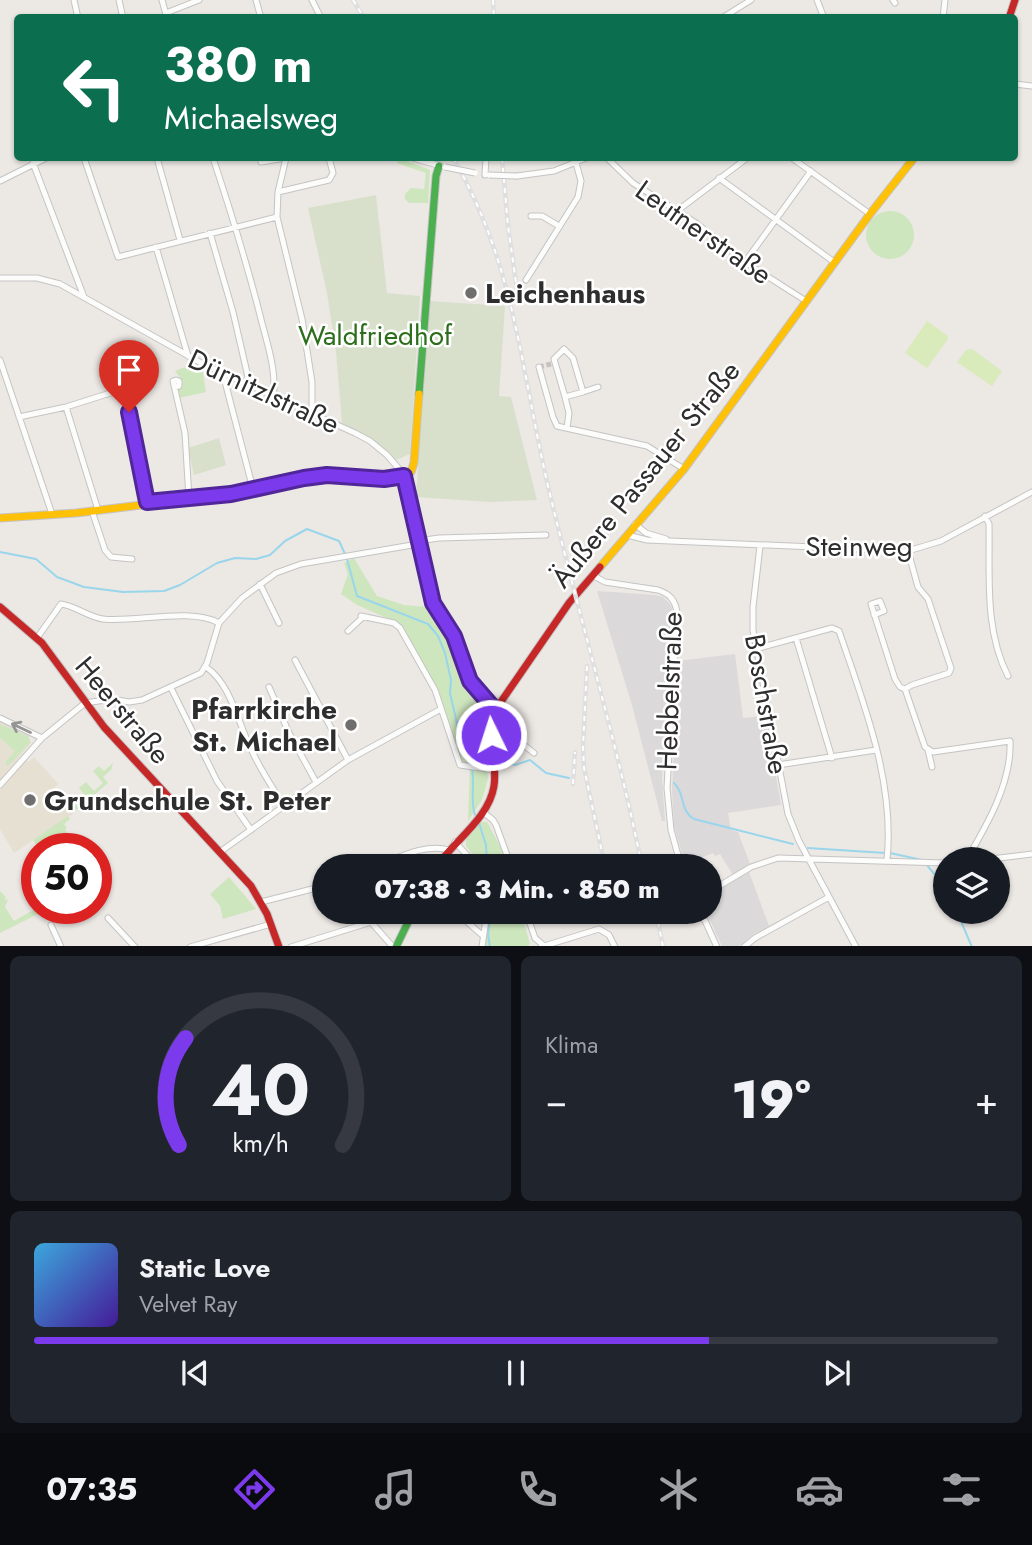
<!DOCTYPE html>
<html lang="de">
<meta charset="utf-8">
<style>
:root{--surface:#171b24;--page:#20242c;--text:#f1f3f6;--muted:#9ea1a6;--line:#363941;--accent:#7c3aed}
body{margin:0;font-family:Jost,sans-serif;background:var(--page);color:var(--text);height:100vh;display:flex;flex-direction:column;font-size:26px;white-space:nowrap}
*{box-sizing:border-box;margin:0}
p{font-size:23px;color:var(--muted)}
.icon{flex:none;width:38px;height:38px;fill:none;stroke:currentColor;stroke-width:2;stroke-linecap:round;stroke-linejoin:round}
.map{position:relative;height:946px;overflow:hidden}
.details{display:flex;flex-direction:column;gap:10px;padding:10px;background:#0d0f14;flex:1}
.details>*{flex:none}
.top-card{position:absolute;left:14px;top:14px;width:1004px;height:147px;border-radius:7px;box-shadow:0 2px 5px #0004;background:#0b6e4f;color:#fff;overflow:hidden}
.tools{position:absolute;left:933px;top:847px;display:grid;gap:14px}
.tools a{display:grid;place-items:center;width:77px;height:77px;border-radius:50%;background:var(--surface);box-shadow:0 2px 5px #0004;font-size:35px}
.speed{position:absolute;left:21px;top:833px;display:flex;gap:14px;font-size:35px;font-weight:700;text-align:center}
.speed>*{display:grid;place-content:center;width:91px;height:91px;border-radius:50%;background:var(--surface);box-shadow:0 2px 5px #0004;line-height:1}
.speed .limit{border:10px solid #d22;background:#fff;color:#111}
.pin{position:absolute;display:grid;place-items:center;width:60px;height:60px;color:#fff;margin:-72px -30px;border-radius:50% 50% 50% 0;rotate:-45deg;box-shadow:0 0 7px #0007}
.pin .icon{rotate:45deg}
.me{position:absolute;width:77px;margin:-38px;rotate:356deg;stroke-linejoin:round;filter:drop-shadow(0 0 5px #0008)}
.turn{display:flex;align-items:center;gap:24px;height:147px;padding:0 35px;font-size:32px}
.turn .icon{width:91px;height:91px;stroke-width:2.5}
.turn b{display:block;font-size:49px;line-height:60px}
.big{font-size:52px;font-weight:800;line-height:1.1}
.details .tile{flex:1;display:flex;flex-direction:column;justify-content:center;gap:10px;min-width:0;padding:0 24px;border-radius:10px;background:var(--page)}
.details .dial{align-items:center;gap:0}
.dial svg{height:182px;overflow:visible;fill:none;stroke:var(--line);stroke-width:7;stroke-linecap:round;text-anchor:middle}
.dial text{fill:var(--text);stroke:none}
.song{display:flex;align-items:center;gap:21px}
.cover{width:84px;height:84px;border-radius:10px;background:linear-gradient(135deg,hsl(200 70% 55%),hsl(260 70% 35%))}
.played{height:7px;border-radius:4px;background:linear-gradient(90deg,var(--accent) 70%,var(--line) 70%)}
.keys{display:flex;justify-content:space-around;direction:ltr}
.heat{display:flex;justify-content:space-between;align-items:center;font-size:38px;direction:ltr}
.details .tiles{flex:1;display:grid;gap:10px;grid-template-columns:1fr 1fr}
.tile:last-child{grid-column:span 2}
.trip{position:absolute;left:312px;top:854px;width:410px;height:70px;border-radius:35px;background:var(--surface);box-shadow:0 2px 5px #0004;font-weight:800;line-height:70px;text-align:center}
.dock{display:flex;height:112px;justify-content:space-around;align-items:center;background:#090b0e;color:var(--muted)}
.dock .icon{width:49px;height:49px}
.dock .selected{color:var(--accent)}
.dock b{font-size:32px;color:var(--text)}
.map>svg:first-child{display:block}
</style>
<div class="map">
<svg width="1032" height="947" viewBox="0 0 1032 947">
<rect width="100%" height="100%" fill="#ece8e4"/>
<path fill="#dcd9db" d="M597 591 655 595 663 597 671 605 673 612 662 779 665 821H662L632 705Z
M735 654 743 718 765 716 781 805 728 813 731 830 738 832 750 864 733 875 720 854 715 856 713 853 685 864 674 826 672 791 678 661Z
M749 872 769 926 754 934 739 946H722L706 912H709V896Z"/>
<path fill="#e6e0d3" d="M0 722 29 736 31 743 0 781Z
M34 757 58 784 52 790 74 813 14 853 0 829V790L25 760 29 762Z"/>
<path fill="#cee6be" d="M399 158 430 170 428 203H409L405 199V194L411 188 424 189 426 173 397 163Z
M866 235a24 24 0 1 1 48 0a24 24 0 1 1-48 0Z
M189 361 202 368 206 392 179 398 176 389 181 388 183 381 175 371 185 367Z
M354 558 377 596 404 605 427 607 438 619 450 639 461 675 483 707 488 779 482 800 468 821 470 766 465 765 460 761 436 689 402 627 396 622 357 605 341 594 348 574 344 563Z
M0 724 28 736 30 743 8 766 5 763 15 751 0 738Z
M113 763 111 770 103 777 108 783 76 810 67 802 71 799 79 807 88 799 79 788 86 782 94 791 103 783 93 771 99 766 104 771Z
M68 816 70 819 64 824 67 828 65 830 77 845 71 849H62L60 847 65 844 62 838 39 849 33 840Z
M480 822H487L500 846 506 866H482L466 846V834Z
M229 877 256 909 223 919 220 906 210 894Z
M0 891 6 897 4 900 8 899 5 907 14 921 37 908 40 913 0 933Z
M489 912H521L530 944 528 946 485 947Z"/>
<path fill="#d8e0cc" d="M376 195 387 293 420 296 410 454 396 460 373 440 342 423 336 352 327 293 308 208Z
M430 301 505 306 499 396 511 397 537 500 491 502 416 497Z
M219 438 226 465 194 475 188 448Z"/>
<path fill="#d9eabb" d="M927 321 948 336V339L927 368 905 353Z
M972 349 1002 371 992 386 957 362 966 350Z"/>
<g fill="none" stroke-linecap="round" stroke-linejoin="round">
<path stroke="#99d6ec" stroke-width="2" d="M0 552 36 559 57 577 84 587 123 592 164 591 180 585 217 563 235 558 256 559 270 555 285 541 307 529 339 541 345 554
M347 559 357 596 428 624 438 636 445 653 451 680 450 693 464 754 470 764
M462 739 473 749 488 755
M501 762 515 765 530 760 546 773 569 778
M472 769C475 784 470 801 475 815
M674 783C686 794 679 810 694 819L793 844
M479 823 486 845 487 866
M808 848 885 853
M890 853 922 860
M926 864 945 887
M957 912 972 947
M490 947 488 934 491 912"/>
<path stroke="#c6c3c0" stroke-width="5" stroke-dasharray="5 2.5" stroke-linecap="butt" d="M539 367 555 363"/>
<g stroke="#c5c4c5" stroke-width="7">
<path id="street" d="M74 0 78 18
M119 0 123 18
M162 0 167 18
M256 0 261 18
M312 0 321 18
M817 0 824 18
M893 0 895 3
M166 13 199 0
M520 18H523
M722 18 751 0
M943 18 945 0
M1015 84 1032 86
M84 158 118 257 277 217
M157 158 180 240
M213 158C231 212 248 267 262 323 268 346 277 373 273 397
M286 158 278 192 277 217 302 319 312 382V412
M413 158 441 166
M607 158 633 183 696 223 745 262 806 301
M792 158 870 214
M261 162 285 158
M33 163 84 297
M485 175 486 158
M517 176 554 171 586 158
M719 178 834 262
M0 181 46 158
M278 192 329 180 333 173 329 158
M677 211 747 158
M531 216H542L559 226
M210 233 233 312 248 377 246 385
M156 247 188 356
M745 262 811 171
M0 278H37L60 284 203 364 355 433 370 441 387 455 400 470 406 484 418 544 433 603 454 636 461 660 470 681 495 710
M526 280 578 197 581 181 576 163
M0 360 52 514
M539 367 553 417 557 426 647 446 684 469
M223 374 253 489
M175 387 179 386V381L176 380 173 381 185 433 189 498
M583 392 598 387
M565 397 554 359 564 349 573 358 583 392 565 397 569 413 567 428
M66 407 98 510
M19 417 66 407 123 389 147 502
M92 511 105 550 111 557 132 559
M985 516 989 524C990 574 984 630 1008 676
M635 524 646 533 666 539
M627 535 647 540 908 551 941 541 1032 492
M418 541 439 538 546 535
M760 546 753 607V630L788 814 799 841 856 947
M908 551 918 587 928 599 951 668 949 673 912 685 905 689 925 747 933 752 1010 741C1012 782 987 825 967 859
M592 575 605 582 658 590C670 594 675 600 677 612L667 788 671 830 681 866
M260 584 279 623
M874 615 884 611 880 601 871 604 895 679 900 687 905 689
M361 616 394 623 400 628 435 690 460 765 495 770
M348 631 363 617
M37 638 61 604C76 606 88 617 103 619 133 623 191 607 219 623
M796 638 832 758
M755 649 832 628 839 631C864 704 895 782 887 860
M295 660 348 760
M206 667C231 684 238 723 251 749 260 769 272 787 284 806
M269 687 289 733 316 782
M171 688 217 781 251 830
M0 718 42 738
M492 720 534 753
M928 750 932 767
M778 765 876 750
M0 785 42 738 85 703 112 699 129 702 142 700 201 673 207 663 219 623 242 598 276 573 301 564 418 544
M483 812 493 820 496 825 511 866
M455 842 477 866
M220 852 348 760 441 709
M991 859 1032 854
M376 866C398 858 425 843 449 850
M709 892 751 867 778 858 945 863
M261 902 324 886
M456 912 482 935
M526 912 535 938 543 945
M701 912 717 947
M108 918 135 947
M51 925 61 947
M190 947 271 924
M291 947 371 922 393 947
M482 947 487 912
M541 947 599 929 609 935 615 947
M744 947 755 938 829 897"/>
</g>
<g stroke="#c5c4c5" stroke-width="9">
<path id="fast" d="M419 394 436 176 439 166
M396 947 413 912"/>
</g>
<g stroke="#c5c4c5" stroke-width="9">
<path id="slow" d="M0 518 76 513 231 494 327 475 396 478 411 472 414 463 419 394
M600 567 684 469 870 214 914 158"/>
</g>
<g stroke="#c5c4c5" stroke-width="9">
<path id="jam" d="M1009 18 1015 0
M0 607 42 643 104 727 251 886 267 914 279 947
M437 866C455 840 489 818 494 786 498 760 485 734 496 709L569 603 600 567"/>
</g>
<use href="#street" stroke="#fcfcfb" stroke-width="5"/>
<use href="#fast" stroke="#4caf50" stroke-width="7"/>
<use href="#slow" stroke="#ffc107" stroke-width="7"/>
<use href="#jam" stroke="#c62828" stroke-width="7"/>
<g stroke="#dfdfe1" stroke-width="4.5">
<path id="rail" d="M353 0 364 18
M493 0 494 18
M453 158C515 263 521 370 548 486 578 613 616 738 642 866
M502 158 508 226 517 290
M587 666 583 746 584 768 605 866
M573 784 575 752
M656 912 663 947"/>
</g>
<use href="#rail" stroke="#fff" stroke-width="2" stroke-dasharray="5" stroke-linecap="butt"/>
<g stroke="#c5c4c5" stroke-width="7" stroke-linecap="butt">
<path id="street-bridge" d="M445 167 475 173
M489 175 517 176"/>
</g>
<use href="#street-bridge" stroke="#fcfcfb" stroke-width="5"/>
</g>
<defs><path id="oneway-shaft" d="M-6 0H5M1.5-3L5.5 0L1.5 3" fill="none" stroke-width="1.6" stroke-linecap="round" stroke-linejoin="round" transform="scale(1.75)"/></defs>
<use stroke="#959594" href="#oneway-shaft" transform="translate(21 728) rotate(-155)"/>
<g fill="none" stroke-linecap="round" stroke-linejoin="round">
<g stroke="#51269a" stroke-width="18">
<path id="route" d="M129 412 147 502 231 494 304 478 327 475 384 479 404 476 433 603 454 636 470 681 495 710 492 720 491 735"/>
</g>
<use href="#route" stroke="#7c3aed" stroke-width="12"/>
</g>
<g fill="#706f6e" stroke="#fff" stroke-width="2.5">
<circle cx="471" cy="293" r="7"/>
<circle cx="351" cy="725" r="7"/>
<circle cx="30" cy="800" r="7"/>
</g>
<g text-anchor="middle" stroke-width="5" stroke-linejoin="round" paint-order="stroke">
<g font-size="28" fill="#2e2e2e" stroke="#fff">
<text transform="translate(704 232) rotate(35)" y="10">Leutnerstraße</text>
<text transform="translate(264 391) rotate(25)" y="10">Dürnitzlstraße</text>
<text transform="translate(645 474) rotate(-51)" y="10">Äußere Passauer Straße</text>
<text x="859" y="556">Steinweg</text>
<text transform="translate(669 691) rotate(-88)" y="10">Hebbelstraße</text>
<text transform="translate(767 704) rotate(80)" y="10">Boschstraße</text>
<text transform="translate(123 710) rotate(50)" y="10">Heerstraße</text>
</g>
<g font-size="28" font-weight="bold" fill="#2e2e2e" stroke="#fff" text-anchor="start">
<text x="485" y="303">Leichenhaus</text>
<text x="337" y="719" text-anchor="end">Pfarrkirche<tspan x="337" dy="32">St. Michael</tspan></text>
<text x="44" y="810">Grundschule St. Peter</text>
</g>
<g font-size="28" fill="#2c6e1b" stroke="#fff">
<text x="375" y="345">Waldfriedhof</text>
</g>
</g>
</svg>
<div class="tools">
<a><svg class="icon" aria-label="layers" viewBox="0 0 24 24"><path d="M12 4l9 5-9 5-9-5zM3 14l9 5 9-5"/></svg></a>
</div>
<div class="speed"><div class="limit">50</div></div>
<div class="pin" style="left:129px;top:412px;background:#d93025"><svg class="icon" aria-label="arrive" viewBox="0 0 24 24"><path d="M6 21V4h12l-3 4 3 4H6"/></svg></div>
<svg class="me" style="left:491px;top:735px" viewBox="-20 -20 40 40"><circle r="17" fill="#7c3aed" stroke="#fff" stroke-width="3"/><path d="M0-11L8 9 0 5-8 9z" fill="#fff"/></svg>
<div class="trip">07:38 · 3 Min. · 850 m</div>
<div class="top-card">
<div class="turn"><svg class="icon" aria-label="left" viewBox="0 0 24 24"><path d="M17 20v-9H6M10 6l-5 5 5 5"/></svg><div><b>380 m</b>Michaelsweg</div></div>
</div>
</div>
<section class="details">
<div class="tiles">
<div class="tile dial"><svg viewBox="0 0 100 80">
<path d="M14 69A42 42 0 1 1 86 69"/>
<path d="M14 69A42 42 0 0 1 17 22" stroke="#7c3aed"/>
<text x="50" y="56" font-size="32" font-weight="700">40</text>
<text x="50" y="72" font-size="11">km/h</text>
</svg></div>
<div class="tile"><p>Klima</p>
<div class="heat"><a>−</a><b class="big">19°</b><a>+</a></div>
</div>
<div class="tile">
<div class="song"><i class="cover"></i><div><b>Static Love</b><p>Velvet Ray</p></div></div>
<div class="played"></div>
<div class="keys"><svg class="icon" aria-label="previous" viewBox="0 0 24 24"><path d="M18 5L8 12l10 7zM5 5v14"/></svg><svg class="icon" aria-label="pause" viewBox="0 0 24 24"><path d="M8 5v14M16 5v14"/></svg><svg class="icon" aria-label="next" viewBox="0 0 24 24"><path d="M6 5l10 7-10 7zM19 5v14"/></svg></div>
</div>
</div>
</section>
<nav class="dock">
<b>07:35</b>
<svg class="icon selected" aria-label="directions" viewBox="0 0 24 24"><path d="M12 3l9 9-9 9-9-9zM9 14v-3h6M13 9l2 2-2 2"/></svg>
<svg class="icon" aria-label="music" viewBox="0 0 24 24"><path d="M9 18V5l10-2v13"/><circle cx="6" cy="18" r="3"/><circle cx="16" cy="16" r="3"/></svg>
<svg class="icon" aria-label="phone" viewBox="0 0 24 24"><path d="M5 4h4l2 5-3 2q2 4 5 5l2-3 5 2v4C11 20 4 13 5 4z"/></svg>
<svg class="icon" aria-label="climate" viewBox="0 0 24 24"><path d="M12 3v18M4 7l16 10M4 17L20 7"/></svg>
<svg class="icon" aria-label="car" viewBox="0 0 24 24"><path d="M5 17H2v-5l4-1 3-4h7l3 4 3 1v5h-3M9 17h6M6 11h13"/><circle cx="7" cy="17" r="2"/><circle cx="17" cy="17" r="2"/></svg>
<svg class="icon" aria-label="filters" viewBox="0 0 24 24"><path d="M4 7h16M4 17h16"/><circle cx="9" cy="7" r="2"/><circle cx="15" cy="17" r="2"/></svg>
</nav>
